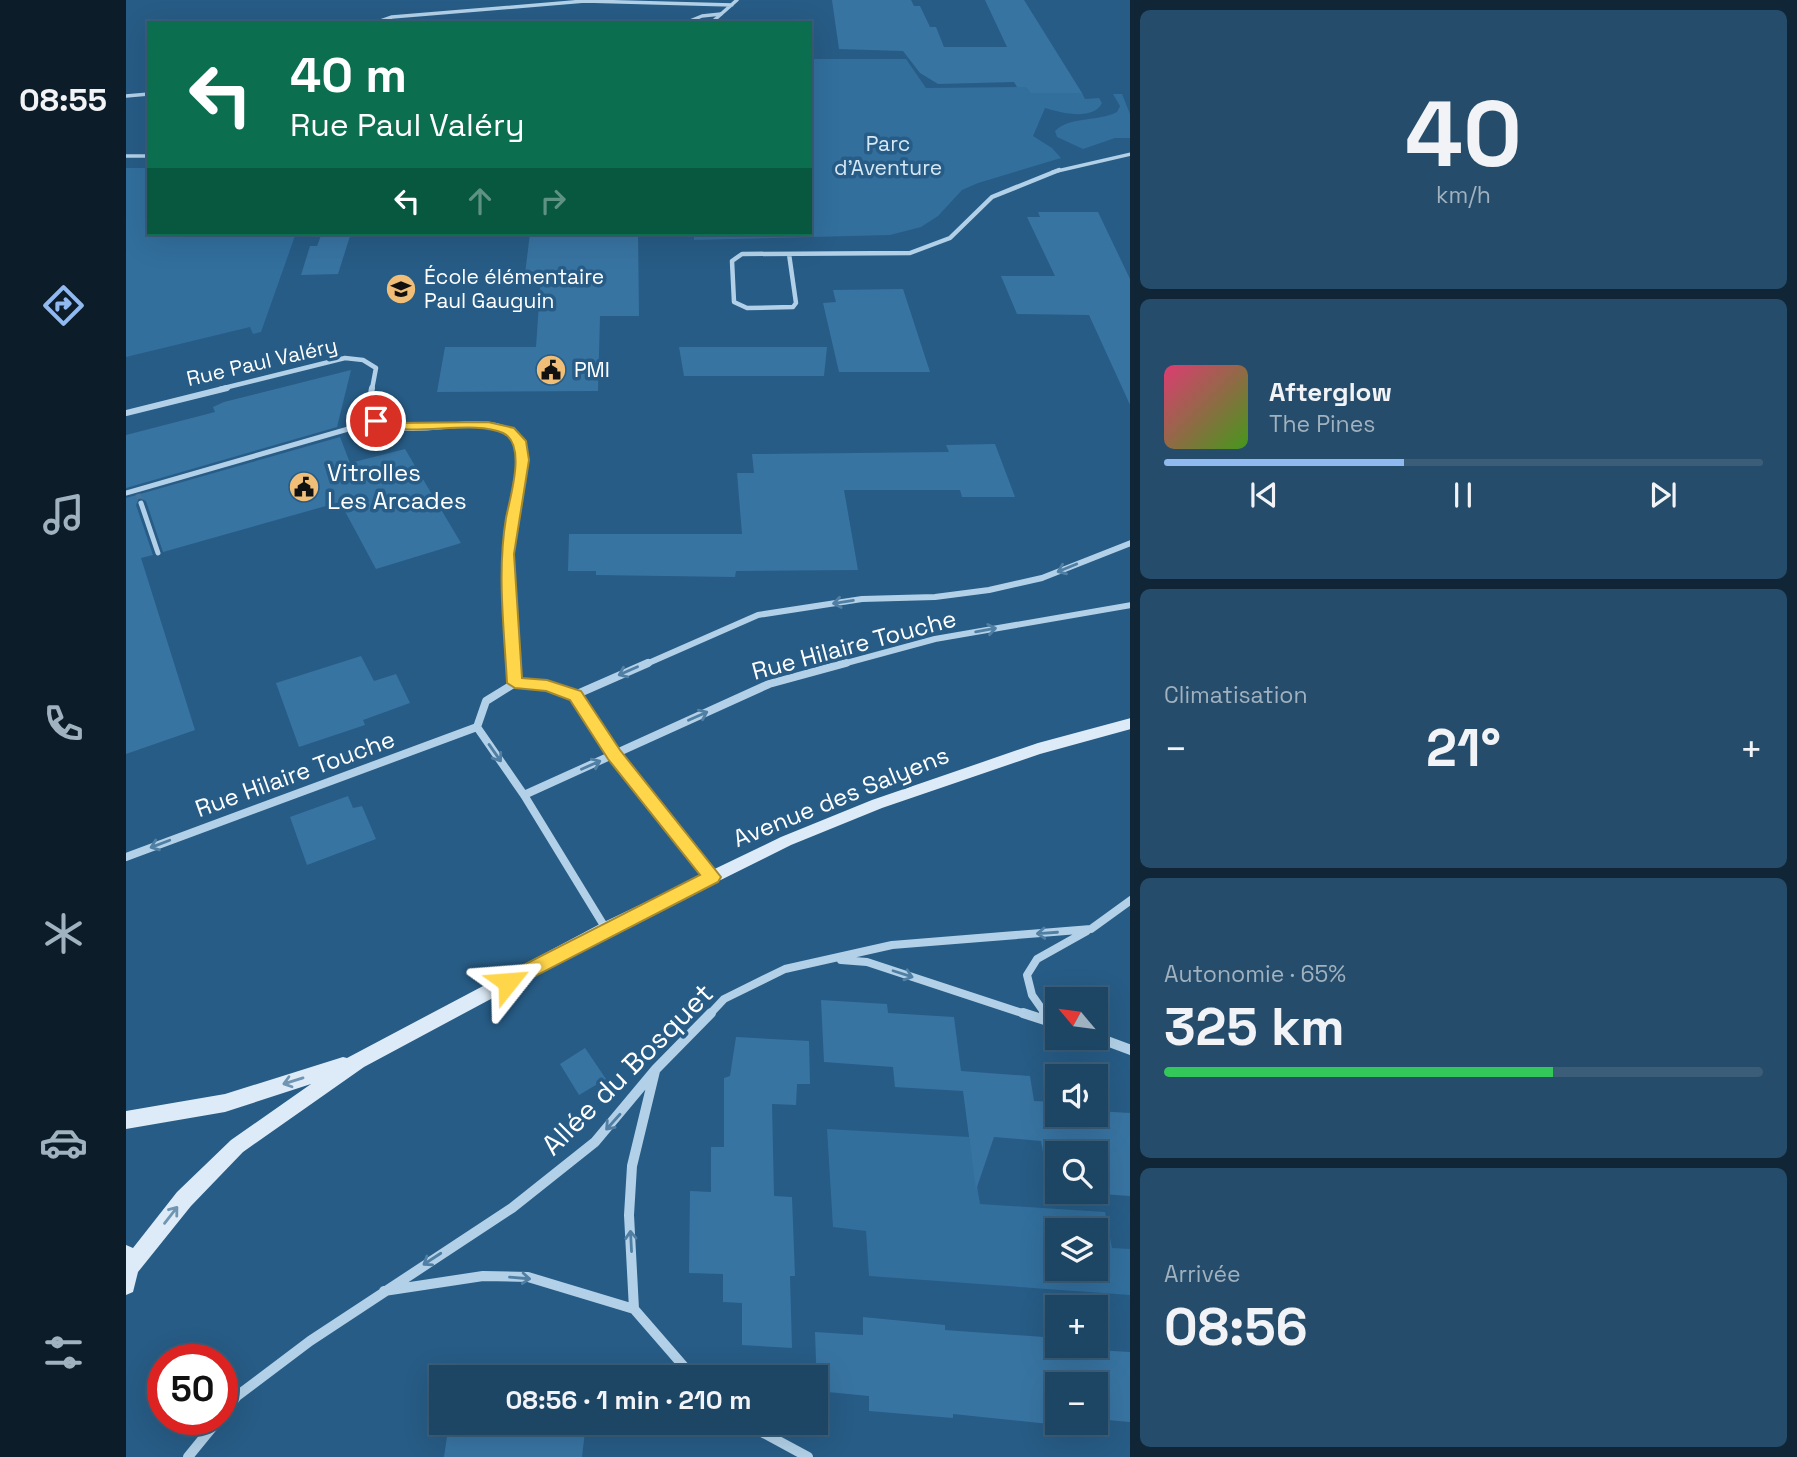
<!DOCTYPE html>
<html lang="fr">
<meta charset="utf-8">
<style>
:root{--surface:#1d4564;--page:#254c6a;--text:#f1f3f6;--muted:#a0b1bf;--line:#3b5d78;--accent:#90b9f0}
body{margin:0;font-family:"Space Grotesk",sans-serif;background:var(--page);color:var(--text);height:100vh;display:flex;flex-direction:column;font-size:26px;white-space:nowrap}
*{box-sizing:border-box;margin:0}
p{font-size:23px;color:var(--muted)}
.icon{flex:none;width:38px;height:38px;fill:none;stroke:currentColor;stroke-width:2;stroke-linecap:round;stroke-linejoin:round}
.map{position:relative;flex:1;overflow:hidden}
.details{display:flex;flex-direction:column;gap:10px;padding:10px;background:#102637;width:667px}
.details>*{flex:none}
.guide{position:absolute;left:21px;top:21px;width:665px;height:214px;border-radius:0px;box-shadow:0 7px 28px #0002,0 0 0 2px var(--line);background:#0b6e4f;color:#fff;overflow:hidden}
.needle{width:46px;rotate:299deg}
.fabs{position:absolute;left:919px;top:987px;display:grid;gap:14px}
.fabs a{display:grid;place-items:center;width:63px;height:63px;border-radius:0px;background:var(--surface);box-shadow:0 7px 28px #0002,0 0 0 2px var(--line);font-size:35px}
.speed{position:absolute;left:21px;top:1344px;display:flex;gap:14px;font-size:35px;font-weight:700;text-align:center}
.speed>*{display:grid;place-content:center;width:91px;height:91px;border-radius:50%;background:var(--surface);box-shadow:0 7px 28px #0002,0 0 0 2px var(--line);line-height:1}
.speed .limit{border:10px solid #d22;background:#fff;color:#111}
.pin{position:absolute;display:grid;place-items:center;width:60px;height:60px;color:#fff;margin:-30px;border:4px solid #fff;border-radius:50%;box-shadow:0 2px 7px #0007}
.me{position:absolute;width:77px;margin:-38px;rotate:62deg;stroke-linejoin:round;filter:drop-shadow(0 0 5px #0008)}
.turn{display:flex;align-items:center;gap:24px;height:147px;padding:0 28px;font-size:32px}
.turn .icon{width:91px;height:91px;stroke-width:2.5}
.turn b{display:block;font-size:49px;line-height:60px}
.lanes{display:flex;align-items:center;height:66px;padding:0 28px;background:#0003;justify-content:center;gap:35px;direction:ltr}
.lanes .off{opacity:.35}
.big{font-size:52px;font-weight:800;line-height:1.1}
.details .widget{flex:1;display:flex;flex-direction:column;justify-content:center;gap:10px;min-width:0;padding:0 24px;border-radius:10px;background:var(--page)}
.details .dial{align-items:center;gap:0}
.dial b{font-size:91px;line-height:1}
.song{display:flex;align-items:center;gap:21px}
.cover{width:84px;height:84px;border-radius:10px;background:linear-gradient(135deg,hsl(340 70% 55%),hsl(100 70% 35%))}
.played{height:7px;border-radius:4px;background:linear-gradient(90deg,var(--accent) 40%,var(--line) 40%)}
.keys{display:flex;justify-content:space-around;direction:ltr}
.heat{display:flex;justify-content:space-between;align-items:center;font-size:38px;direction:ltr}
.charge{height:10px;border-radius:5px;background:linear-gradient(90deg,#34c759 65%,var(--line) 0)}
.trip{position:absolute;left:303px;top:1365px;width:399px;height:70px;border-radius:0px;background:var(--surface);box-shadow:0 7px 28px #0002,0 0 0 2px var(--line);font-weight:800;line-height:70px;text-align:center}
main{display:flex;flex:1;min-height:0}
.tab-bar{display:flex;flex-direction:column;width:126px;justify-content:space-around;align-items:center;background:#0c1c28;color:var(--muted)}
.tab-bar .icon{width:49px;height:49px}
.tab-bar .on{color:var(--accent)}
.tab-bar b{font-size:32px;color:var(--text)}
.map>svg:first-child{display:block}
</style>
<main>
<nav class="tab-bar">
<b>08:55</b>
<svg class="icon on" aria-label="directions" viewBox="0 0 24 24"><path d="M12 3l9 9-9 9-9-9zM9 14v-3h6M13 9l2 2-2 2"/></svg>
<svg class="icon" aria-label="music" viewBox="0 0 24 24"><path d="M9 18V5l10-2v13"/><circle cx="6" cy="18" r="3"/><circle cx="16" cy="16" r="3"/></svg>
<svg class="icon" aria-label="phone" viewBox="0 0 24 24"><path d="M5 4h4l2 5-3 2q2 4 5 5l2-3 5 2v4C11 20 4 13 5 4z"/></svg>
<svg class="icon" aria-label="climate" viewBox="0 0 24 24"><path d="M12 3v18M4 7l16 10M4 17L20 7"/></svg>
<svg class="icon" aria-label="car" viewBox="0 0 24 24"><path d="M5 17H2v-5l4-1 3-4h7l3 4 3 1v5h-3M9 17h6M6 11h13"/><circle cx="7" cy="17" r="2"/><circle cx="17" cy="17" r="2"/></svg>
<svg class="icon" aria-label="filters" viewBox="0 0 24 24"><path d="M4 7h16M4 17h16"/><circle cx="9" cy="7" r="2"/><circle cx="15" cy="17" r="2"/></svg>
</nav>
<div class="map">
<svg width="1005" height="1457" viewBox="0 0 1005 1457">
<rect width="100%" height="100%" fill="#275c86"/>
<path fill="#326f9d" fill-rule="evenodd" d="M684 59H780L800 88 900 87 904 93H956L959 99 973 98 976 103C967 121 935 113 919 108L907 136 926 148 935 158 852 183 836 190 812 216 795 227 764 235 568 240V233H684Z
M987 94H996L1004 114V138H989L957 149 931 137 929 131C944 116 972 122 991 112L994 106Z
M0 168H23V233H170L135 332 127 334 124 327 0 357Z
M701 1129 843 1137 854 1204 979 1212 986 1248 1004 1249V1295L743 1276 740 1231 707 1227ZM931 1230H970V1269H931Z"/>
<path fill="#3874a2" d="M706 0H785L788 6H794L804 27H810L818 47H881L859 0H898L956 93H904L900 87H891L888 82 812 84 794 73 777 51 713 49Z
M912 212H972L1005 281V407L963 315 891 314 875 276H929L901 217H914Z
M196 233H225L212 274 175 275 184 246H191Z
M404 233H512L513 316H474L472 391 311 392 319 347H410L415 274H399Z
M777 289 804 372H713L697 303 710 302 707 290Z
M553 347H701L698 376H558Z
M225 370 211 427 0 488V435L89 412 87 407 98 402Z
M214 437 224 463 279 449 335 543 250 569 214 502 37 552 20 501 13 498 10 505 27 555 15 558 69 730 0 754V498Z
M869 444 889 497H836L834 490H718L732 570 610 571 609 577 470 575V571H442L443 534H616L611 473H628L626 454 823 452 820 445Z
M235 656 248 681 270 674 284 703 237 720 239 725 173 747 150 683Z
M222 796 227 808 236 806 250 839 181 865 164 817Z
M695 1000 761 1004 762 1013 828 1017 835 1071 904 1076 908 1101 931 1102V1115H970V1111L1005 1113V1196L975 1194 970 1153H931V1163L919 1162 915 1141 868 1137 850 1190 837 1091 769 1087 767 1067 698 1062Z
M610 1037 683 1041 684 1084H671L670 1105 646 1104 648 1196 666 1197 669 1276H664L666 1348 616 1345V1303L597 1302V1274L563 1273 564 1191 585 1192V1147H598V1078L604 1076Z
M459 1048 480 1079 453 1095 434 1064Z
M737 1317 819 1325V1330L918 1337 920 1347 1005 1352V1422L970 1419V1384H931V1423H961L962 1428 827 1414V1418L743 1411V1396L691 1391 689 1332 737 1335Z
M323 1423H460L456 1457H318Z"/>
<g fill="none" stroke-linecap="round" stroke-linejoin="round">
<path stroke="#477498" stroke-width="5" stroke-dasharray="5 2.5" stroke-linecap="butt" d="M12 494 15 503"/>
<path stroke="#b2d1e8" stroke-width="3.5" d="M559 23 576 16 595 14"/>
<path stroke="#b2d1e8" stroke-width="5" d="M0 493 250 421
M15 503 32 553"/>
<path stroke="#b2d1e8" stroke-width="3.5" d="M249 23 266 17 459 1 606 5
M585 23 611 0
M0 96 23 94
M0 156H23
M927 172 1005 154"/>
<path stroke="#b2d1e8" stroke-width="4.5" d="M663 254 670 303 667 307 621 308 608 302 606 261 616 254 784 253 824 238 866 197 933 170
M94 389 219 358 237 360 250 368 246 389"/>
<path stroke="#b2d1e8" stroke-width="6" d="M246 388 242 409C269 450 344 409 383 431 393 437 396 447 397 458 398 489 383 522 381 553 378 589 386 629 388 665
M0 413 101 388
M518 665 632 615 736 599 809 597 863 590 916 578 1005 543
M713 665 809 639 1005 605"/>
<path stroke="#b2d1e8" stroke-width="8" d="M388 663 389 683
M449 695 522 663
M398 795 643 684 720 663
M0 857 351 727
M480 929 398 795 351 727 360 701 389 683 421 685 449 695 488 755 586 877
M715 960 741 962 902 1015
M583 1015 598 999 659 969 766 945 965 929 1005 900
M920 1015 906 995 901 975 911 959 961 931"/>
<path stroke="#b2d1e8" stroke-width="10" d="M897 1013 931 1024
M918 1013 924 1021
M970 1037 1005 1050
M258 1291 357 1276 402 1277 508 1309 567 1377
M508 1309 503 1215 506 1166 529 1071
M96 1415 111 1396 184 1341 386 1208 469 1142 530 1069 585 1013
M619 1423 682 1457
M62 1457 93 1419"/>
<path fill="#dcebf7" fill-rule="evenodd" d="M1005 718V729L914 754 756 808 665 845 486 934 238 1067 117 1152 65 1206 12 1272 7 1292 0 1295V1245L7 1248 51 1192 105 1140 185 1084 99 1112 0 1129V1111L99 1094 217 1057 221 1058 474 924 655 837 746 800 912 743Z"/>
</g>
<defs><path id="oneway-shaft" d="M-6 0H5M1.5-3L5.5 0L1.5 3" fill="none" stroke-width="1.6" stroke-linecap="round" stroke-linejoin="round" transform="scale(1.75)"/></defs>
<g stroke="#517fa3">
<use href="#oneway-shaft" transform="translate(941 568) rotate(158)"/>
<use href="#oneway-shaft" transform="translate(717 602) rotate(171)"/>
<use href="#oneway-shaft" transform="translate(860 630) rotate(-10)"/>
<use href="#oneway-shaft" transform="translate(502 671) rotate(156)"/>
<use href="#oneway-shaft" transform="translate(572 716) rotate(-24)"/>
<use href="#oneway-shaft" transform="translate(369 753) rotate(55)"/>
<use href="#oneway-shaft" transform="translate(465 765) rotate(-24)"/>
<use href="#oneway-shaft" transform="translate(34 844) rotate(159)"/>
<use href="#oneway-shaft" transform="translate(921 933) rotate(176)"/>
<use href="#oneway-shaft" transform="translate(777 974) rotate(18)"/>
<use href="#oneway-shaft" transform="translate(487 1122) rotate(132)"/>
<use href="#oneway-shaft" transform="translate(505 1241) rotate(-93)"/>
<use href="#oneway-shaft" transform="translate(306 1259) rotate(147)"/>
<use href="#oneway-shaft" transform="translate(394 1278) rotate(5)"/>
</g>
<g stroke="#6f95b3">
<use href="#oneway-shaft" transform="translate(167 1081) rotate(163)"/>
<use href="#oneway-shaft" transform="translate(45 1215) rotate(-52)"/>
</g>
<path fill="#ffd54a" stroke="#a68a30" stroke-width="2" d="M250 418 268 423 362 422 388 428 400 441 403 460 388 554 396 678 421 680 455 691 494 750 595 877 592 882 382 990 376 988 373 982 376 976 574 875 482 759 444 700 420 691 389 688 381 683C378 628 371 572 380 518 384 497 401 444 377 433 346 419 286 438 245 424L244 421Z"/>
<defs>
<g id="school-disc" transform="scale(1.575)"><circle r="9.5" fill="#f0be77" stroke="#275c86"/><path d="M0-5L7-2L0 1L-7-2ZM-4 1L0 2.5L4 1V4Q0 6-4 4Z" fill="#111"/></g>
<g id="civic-disc" transform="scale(1.575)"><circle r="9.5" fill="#f0be77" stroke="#275c86"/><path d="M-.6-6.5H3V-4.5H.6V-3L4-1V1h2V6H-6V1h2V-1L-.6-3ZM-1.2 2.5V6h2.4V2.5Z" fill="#111"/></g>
</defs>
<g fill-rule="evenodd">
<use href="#school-disc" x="275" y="289"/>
<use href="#civic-disc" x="425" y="370"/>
<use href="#civic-disc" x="178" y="487"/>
</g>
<g text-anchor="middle" stroke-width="7" stroke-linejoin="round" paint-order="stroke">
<g font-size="21" fill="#d5e8f6" stroke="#275c86">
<text x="762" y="151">Parc<tspan x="762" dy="24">d'Aventure</tspan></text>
</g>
<g font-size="21" fill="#fff" stroke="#275c86" text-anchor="start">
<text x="298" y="284">École élémentaire<tspan x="298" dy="24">Paul Gauguin</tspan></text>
<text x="448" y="377">PMI</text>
</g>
<g font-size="21" fill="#fff" stroke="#275c86">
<text transform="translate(136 362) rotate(-13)" y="7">Rue Paul Valéry</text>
</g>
<g font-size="24" fill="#fff" stroke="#275c86" text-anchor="start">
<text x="201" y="481">Vitrolles<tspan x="201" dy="28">Les Arcades</tspan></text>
</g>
<g font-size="24" fill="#fff" stroke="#275c86">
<text transform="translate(728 645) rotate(-15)" y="8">Rue Hilaire Touche</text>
<text transform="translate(169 774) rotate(-20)" y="8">Rue Hilaire Touche</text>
<text transform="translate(715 797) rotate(-22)" y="8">Avenue des Salyens</text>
</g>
<g font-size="28" fill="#fff" stroke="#275c86">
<text transform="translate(501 1069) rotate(-45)" y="10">Allée du Bosquet</text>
</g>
</g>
</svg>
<div class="fabs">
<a><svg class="needle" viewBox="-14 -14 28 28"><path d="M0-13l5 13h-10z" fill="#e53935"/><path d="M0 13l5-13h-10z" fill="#a0b1bf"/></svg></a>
<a><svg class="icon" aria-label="sound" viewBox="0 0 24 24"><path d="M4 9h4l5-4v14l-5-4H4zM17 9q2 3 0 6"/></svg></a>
<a><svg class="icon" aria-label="search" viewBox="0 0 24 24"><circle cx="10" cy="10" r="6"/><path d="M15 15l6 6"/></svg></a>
<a><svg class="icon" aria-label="layers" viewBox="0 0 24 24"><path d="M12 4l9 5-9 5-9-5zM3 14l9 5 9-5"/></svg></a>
<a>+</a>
<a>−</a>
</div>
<div class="speed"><div class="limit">50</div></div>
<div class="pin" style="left:250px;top:421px;background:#d93025"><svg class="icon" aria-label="arrive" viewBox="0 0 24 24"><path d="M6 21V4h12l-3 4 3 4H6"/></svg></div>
<svg class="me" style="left:382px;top:982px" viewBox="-20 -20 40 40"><path d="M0-17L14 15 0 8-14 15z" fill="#ffd54a" stroke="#fff" stroke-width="4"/></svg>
<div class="trip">08:56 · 1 min · 210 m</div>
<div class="guide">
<div class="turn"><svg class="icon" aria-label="left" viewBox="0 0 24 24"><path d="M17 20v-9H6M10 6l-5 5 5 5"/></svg><div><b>40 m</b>Rue Paul Valéry</div></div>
<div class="lanes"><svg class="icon" aria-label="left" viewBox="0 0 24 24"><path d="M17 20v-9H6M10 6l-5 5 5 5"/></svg><svg class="icon off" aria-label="ahead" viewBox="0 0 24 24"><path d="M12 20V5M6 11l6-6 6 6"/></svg><svg class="icon off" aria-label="right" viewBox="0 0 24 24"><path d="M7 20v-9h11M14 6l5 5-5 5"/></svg></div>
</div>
</div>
<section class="details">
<div class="widget dial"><b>40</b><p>km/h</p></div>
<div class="widget">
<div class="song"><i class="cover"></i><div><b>Afterglow</b><p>The Pines</p></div></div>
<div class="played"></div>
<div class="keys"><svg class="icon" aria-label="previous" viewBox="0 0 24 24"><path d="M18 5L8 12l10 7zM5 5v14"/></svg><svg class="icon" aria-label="pause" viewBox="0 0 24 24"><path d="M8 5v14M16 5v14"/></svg><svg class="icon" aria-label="next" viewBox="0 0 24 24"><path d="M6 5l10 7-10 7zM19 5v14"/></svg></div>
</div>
<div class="widget"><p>Climatisation</p>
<div class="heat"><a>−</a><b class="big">21°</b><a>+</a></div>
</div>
<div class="widget"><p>Autonomie · 65%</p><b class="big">325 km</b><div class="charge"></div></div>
<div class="widget"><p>Arrivée</p><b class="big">08:56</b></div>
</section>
</main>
